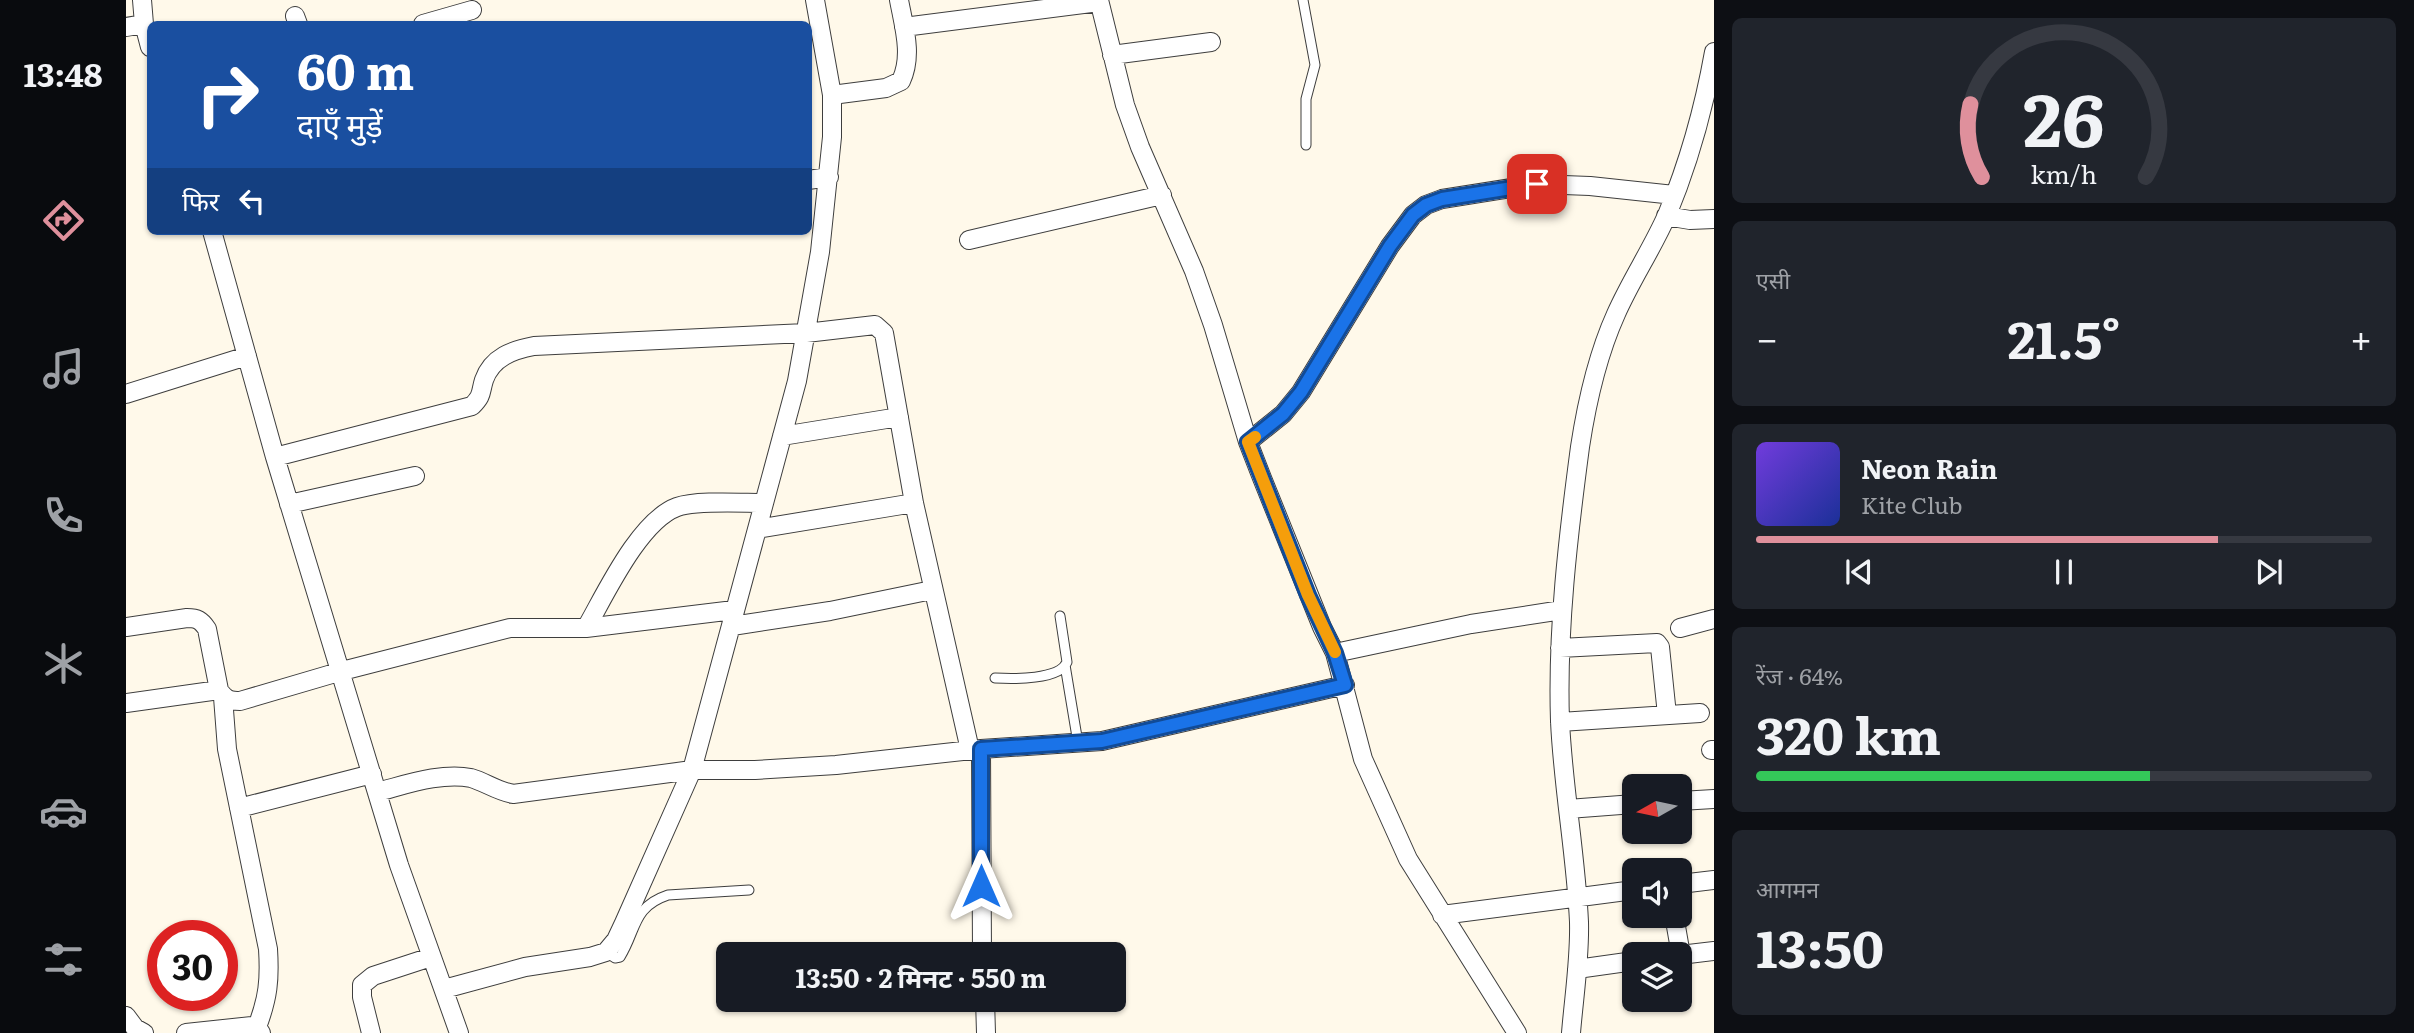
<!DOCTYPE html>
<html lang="hi">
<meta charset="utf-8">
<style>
:root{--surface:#171b24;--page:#20242c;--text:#f1f3f6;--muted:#9ea1a6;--line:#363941;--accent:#df909c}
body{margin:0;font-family:Literata,"Noto Sans Devanagari",serif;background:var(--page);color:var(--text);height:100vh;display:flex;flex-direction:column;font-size:26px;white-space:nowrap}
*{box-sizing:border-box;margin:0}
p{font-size:23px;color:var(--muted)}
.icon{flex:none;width:38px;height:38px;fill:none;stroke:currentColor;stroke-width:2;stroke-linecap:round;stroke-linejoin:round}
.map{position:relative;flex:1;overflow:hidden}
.details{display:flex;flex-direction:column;gap:18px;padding:18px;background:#0d0f14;width:700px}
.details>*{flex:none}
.guide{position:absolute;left:21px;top:21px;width:665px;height:214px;border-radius:10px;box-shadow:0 2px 5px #0004;background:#1a4fa0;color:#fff;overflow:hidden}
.needle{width:46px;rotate:261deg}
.buttons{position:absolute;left:1496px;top:774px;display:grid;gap:14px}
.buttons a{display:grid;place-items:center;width:70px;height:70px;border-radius:10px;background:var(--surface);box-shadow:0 2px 5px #0004;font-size:35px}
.speed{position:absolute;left:21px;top:920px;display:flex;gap:14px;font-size:35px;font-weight:700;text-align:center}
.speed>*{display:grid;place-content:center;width:91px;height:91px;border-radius:50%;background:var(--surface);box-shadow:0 2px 5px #0004;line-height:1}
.speed .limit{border:10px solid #d22;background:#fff;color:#111}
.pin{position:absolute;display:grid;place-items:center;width:60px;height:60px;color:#fff;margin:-30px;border-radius:14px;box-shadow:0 4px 10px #0006}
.me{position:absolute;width:77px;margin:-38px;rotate:0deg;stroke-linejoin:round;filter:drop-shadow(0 0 5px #0008)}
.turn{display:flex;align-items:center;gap:24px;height:147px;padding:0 35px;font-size:32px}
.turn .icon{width:91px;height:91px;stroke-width:2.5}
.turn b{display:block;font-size:49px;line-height:60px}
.then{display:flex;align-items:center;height:66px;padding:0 35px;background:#0003;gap:14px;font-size:26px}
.big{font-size:52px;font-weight:700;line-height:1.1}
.details .widget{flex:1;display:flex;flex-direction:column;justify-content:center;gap:10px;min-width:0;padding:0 24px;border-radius:10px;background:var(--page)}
.details .dial{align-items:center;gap:0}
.dial svg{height:182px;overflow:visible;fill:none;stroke:var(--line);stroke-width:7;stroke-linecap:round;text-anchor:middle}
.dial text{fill:var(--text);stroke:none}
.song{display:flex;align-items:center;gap:21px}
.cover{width:84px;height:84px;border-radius:10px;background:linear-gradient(135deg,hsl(260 70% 55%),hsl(230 70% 35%))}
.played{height:7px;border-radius:4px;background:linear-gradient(90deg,var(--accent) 75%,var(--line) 75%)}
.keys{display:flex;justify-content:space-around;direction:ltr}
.heat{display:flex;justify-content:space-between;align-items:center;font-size:38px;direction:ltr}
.charge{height:10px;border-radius:5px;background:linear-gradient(90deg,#34c759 64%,var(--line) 0)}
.trip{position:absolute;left:590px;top:942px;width:410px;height:70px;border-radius:10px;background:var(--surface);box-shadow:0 2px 5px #0004;font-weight:700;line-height:70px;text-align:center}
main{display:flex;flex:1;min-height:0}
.tabs{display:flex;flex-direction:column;width:126px;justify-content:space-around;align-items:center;background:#090b0e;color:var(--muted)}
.tabs .icon{width:49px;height:49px}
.tabs .active{color:var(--accent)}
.tabs b{font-size:32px;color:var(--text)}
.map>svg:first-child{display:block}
</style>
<main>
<nav class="tabs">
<b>13:48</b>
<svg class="icon active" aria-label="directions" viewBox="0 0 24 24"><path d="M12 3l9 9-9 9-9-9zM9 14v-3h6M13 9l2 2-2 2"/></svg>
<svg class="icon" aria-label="music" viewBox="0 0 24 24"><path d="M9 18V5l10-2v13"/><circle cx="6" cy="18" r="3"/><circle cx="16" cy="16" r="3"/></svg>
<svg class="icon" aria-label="phone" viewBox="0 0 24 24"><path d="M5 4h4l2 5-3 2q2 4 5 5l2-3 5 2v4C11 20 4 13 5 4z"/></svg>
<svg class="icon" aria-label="climate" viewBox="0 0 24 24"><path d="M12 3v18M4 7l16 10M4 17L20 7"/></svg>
<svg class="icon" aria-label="car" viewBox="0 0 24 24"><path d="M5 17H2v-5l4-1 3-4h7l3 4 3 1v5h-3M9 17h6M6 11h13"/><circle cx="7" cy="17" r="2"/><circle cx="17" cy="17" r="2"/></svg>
<svg class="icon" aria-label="filters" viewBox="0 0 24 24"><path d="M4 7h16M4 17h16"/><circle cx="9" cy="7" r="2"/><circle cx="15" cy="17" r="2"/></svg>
</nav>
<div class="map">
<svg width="1588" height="1033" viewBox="0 0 1588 1033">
<rect width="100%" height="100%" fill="#fff9ea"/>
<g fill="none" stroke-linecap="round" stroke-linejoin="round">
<g stroke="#3e3e3e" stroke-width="11">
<path id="lane" d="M1177 0 1189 65 1180 99V145
M939 665 952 743
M869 678C887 679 934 680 941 662L934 616
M480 952 489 958 494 957C511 930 506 907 542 895L623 890"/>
</g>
<g stroke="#3e3e3e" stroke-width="20">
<path id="street" d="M16 0 18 24 24 47
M973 0 999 105 1014 147 1068 271 1087 325 1122 442 1136 478 1196 627 1209 653 1237 759 1282 859 1391 1033
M169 16 172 24
M297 24 346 10
M0 27 18 24
M778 27 973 2
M986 55 1085 42
M706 95 760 88 775 81C787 56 778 27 773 0
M682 180 703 177
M1540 216 1564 220 1588 219
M86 231 149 457 273 865 333 1033
M843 240 1036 195
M0 394 121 356
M656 436 773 417
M1122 442 1157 414 1175 392 1264 246 1287 215 1300 205 1316 199 1411 184 1464 186 1548 195
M149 457 346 406C357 395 354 393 358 380 366 357 387 350 408 346L680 333 749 325 758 333 788 503 844 750
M163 504 289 476
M631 529 788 503
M606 626 704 611 806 590
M0 627 61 618C71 618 75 620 81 629L93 690C99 699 103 701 114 701L216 671 384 628H460L608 610
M460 628C479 595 513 521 551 507 570 500 616 503 638 503
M1554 628 1588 619
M1434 648 1531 643 1534 647 1541 715
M1209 653 1345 624 1436 610
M97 697 101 749 142 949C144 980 142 998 131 1027
M0 703 93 690
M1434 722 1574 713
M855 749 856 954
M1585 750H1588
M251 792C279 785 315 772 345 778 359 782 371 791 387 794L566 770H629L710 765 855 749 976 741 1219 685
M1554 801 1588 799
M113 808 246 774
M1442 809 1508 804
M1554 884 1588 880
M1316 915 1508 890
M1548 915 1555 955
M1554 955 1588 951
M1451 969 1508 961
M318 989 399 967 464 957 480 952 490 940 498 923 566 770 671 381 694 252 706 137V95L689 0
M859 999 860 1033
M0 1016 9 1028 18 1033
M60 1033 126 1026 131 1027 135 1033
M245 1033 236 997V985L247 976 305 957
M1445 1033C1448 996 1454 959 1453 922 1450 855 1437 788 1434 721 1431 630 1442 537 1454 447 1461 401 1471 356 1490 314 1505 280 1526 249 1541 215 1563 162 1578 108 1588 52"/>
</g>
<use href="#lane" stroke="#fff" stroke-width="9"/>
<use href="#street" stroke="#fff" stroke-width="18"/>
</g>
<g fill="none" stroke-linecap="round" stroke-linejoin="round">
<g stroke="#114b97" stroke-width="18">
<path id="route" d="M855 886V749L976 741 1219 685 1209 653 1182 595 1122 442 1157 414 1175 392 1264 246 1287 215 1300 205 1316 199 1411 184"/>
</g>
<use href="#route" stroke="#1a73e8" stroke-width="12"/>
<path stroke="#f59e0b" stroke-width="12" d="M1129 437 1122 442 1182 595 1209 652"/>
</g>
</svg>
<div class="buttons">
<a><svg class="needle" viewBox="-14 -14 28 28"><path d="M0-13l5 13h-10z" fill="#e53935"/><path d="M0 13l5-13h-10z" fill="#9ea1a6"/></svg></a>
<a><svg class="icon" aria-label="sound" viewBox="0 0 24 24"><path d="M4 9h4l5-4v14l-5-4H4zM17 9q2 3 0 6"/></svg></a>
<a><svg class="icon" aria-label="layers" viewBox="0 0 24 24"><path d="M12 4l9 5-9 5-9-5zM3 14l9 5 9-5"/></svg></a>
</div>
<div class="speed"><div class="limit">30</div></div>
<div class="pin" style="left:1411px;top:184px;background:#d93025"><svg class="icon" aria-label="arrive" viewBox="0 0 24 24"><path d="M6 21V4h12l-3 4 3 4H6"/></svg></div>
<svg class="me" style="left:855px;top:886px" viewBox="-20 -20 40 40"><path d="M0-17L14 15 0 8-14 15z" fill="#1a73e8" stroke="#fff" stroke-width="4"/></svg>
<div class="trip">13:50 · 2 मिनट · 550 m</div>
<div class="guide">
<div class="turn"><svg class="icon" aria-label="right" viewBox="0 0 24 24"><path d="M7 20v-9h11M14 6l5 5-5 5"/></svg><div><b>60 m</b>दाएँ मुड़ें</div></div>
<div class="then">फिर<svg class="icon" aria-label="left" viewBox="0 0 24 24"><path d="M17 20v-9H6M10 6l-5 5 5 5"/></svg></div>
</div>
</div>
<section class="details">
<div class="widget dial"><svg viewBox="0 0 100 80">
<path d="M14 69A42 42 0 1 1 86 69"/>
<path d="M14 69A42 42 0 0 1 9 37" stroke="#df909c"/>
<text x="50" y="56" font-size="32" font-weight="700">26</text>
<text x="50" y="72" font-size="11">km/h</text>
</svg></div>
<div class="widget"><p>एसी</p>
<div class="heat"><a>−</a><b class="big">21.5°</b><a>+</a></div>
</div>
<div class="widget">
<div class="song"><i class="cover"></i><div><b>Neon Rain</b><p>Kite Club</p></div></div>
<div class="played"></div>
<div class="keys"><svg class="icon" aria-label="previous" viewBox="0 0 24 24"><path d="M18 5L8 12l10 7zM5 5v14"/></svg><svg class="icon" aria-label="pause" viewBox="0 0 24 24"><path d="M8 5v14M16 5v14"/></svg><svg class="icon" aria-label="next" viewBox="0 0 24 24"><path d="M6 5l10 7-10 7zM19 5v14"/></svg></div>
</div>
<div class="widget"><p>रेंज · 64%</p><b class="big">320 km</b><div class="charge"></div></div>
<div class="widget"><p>आगमन</p><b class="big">13:50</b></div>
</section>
</main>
